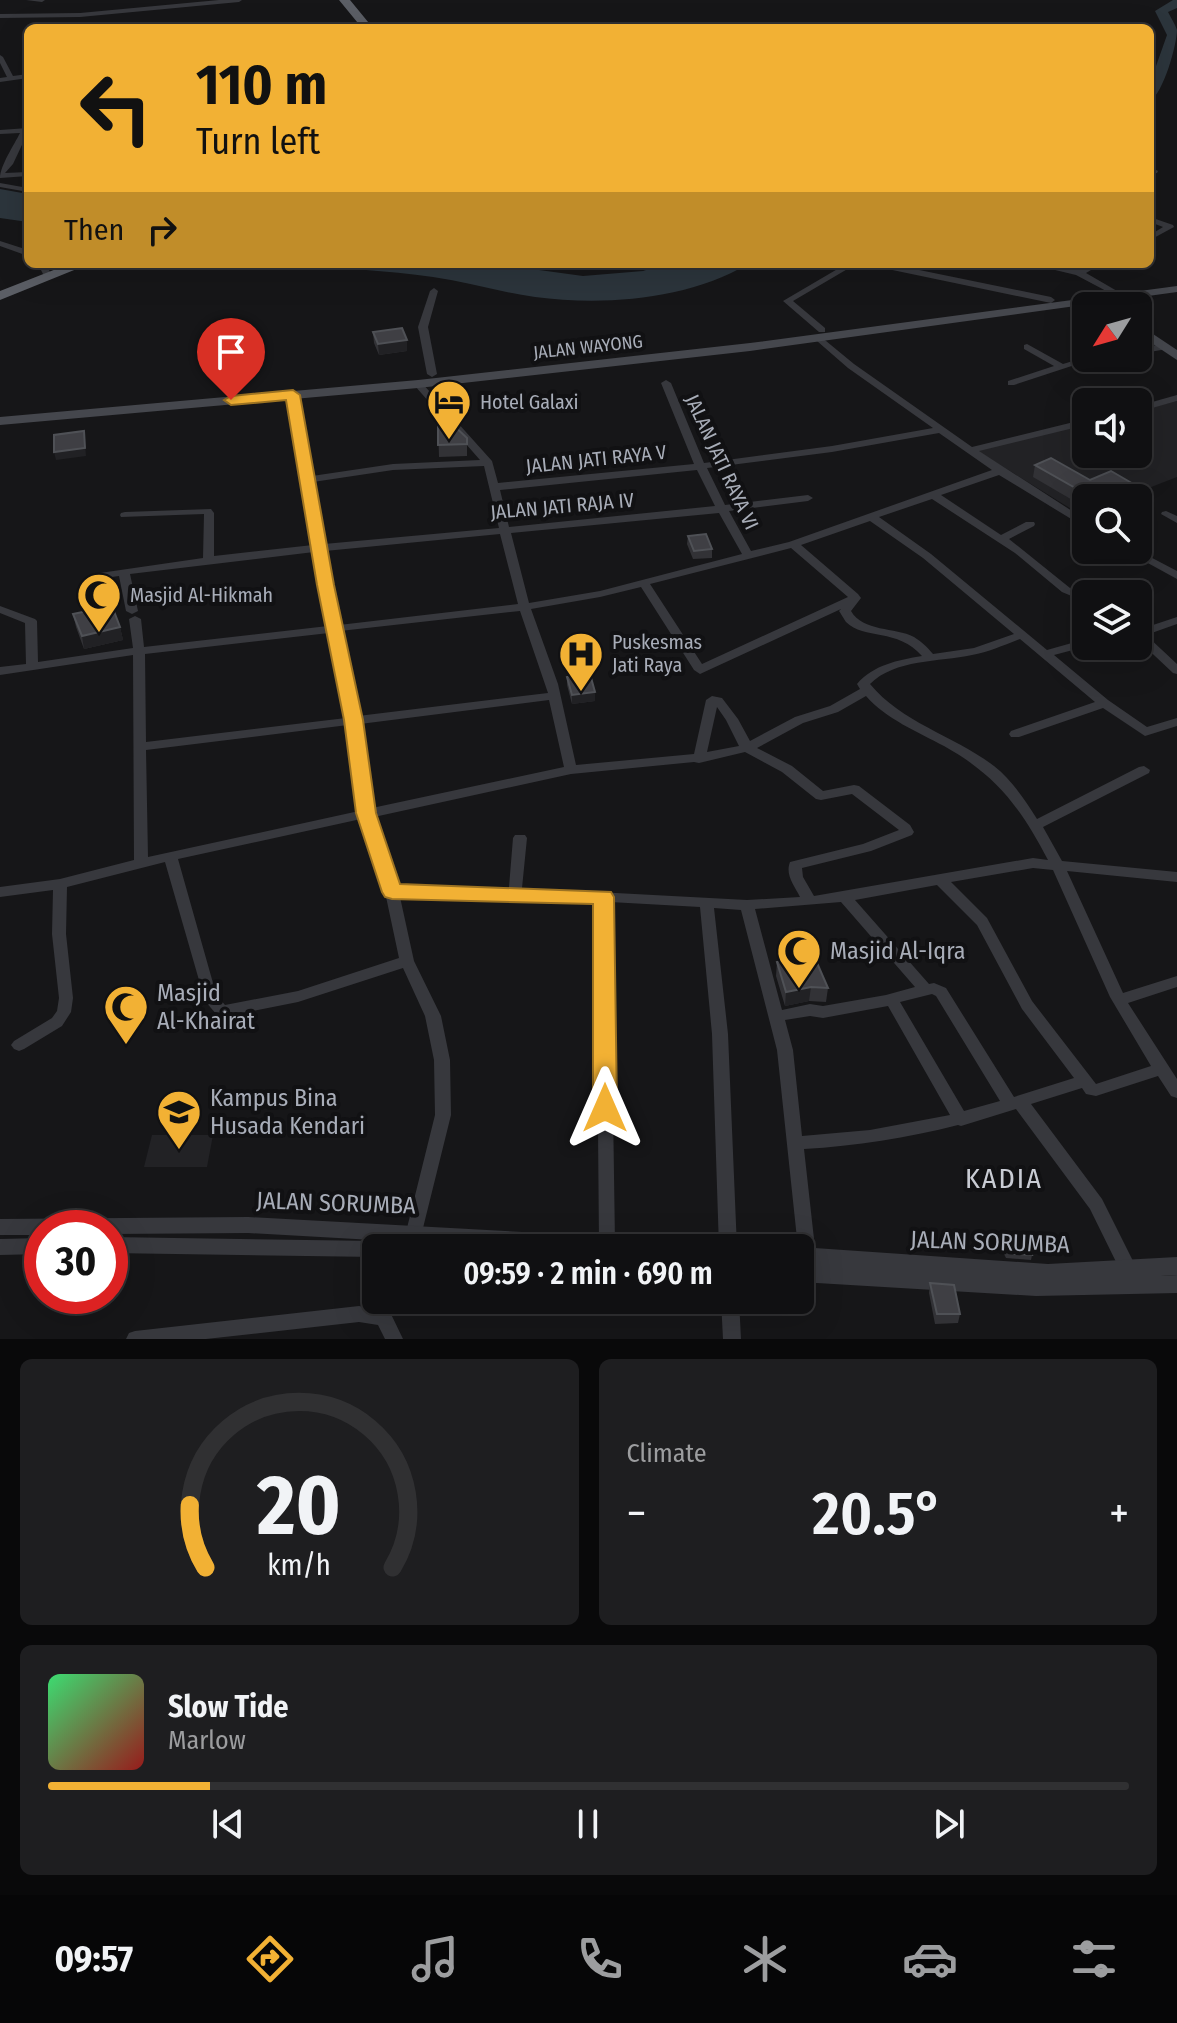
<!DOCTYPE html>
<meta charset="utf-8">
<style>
:root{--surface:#101012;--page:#1e1e20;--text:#f1f3f6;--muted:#9c9d9f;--line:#303032;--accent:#f2b134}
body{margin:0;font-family:"Fira Sans Condensed",sans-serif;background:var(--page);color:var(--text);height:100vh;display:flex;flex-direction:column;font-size:30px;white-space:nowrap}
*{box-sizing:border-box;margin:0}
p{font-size:26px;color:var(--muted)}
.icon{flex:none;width:44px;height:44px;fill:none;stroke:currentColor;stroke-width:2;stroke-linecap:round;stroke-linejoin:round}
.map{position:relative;height:1339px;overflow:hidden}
.sheet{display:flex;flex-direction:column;gap:20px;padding:20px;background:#09090a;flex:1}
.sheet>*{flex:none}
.hud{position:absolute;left:24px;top:24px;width:1130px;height:244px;border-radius:12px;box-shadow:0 8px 32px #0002,0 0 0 2px var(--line);background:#f2b134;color:#111;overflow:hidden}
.needle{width:52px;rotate:233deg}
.fabs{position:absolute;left:1072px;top:292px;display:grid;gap:16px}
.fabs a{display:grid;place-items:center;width:80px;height:80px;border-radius:12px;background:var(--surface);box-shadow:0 8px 32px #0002,0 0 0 2px var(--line);font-size:40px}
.speed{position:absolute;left:24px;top:1210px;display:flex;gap:16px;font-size:40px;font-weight:700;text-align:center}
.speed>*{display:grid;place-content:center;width:104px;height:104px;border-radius:50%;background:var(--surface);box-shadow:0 8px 32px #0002,0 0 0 2px var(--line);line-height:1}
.speed .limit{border:12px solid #d22;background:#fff;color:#111}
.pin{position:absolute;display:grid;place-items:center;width:68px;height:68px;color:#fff;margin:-82px -34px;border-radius:50% 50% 50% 0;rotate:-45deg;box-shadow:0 0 8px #0007}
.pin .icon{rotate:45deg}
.me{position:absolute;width:88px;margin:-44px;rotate:0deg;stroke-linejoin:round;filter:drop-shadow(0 0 6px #0008)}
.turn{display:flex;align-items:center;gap:28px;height:168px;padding:0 40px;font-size:36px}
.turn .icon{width:104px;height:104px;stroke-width:2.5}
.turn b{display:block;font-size:56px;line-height:68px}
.then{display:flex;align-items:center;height:76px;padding:0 40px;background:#0003;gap:16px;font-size:30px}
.big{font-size:60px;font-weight:600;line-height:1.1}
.sheet .card{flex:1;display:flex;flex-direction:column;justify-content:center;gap:12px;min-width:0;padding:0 28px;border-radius:12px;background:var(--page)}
.sheet .dial{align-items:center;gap:0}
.dial svg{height:208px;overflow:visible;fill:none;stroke:var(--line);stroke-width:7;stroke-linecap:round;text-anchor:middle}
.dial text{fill:var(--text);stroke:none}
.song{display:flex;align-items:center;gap:24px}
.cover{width:96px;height:96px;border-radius:12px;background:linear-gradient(135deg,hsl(140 70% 55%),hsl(0 70% 35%))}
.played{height:8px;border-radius:4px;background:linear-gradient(90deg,var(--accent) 15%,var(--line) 15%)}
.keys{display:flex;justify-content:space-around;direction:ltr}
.heat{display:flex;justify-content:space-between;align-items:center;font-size:44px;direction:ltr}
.sheet .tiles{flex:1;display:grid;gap:20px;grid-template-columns:1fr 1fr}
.card:last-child{grid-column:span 2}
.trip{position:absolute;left:362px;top:1234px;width:452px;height:80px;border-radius:12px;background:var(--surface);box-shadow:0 8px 32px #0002,0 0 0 2px var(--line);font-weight:600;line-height:80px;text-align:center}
.dock{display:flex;height:128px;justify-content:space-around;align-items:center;background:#060607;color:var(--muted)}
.dock .icon{width:56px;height:56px}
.dock .active{color:var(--accent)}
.dock b{font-size:36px;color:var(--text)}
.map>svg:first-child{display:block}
</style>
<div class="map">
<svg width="1177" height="1339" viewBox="0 0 1177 1339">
<rect width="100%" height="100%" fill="#161618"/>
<path fill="#222225" d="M1177 401V477L1123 498H1086V513L1081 515 976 450 1086 423V454H1138V411Z
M152 1135H213L207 1167H144Z"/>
<path fill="#2c353c" d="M0 189 28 194V222L0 218Z
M293 264H495L583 276 643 271 664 264H748C687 300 603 306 535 297 500 292 467 282 433 277 387 270 339 269 293 264Z"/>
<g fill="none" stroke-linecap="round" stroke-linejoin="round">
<path fill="#2c353c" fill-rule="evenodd" d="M1173 0H1177V8L1168 12C1171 18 1175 24 1177 30 1177 44 1163 95 1150 100V83L1167 35 1155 11Z"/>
<path fill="#37383d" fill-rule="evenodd" d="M26 0H45L42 2Z
M219 0H242L239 2 80 17 0 18V14L80 13Z
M245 25 250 28H242Z
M0 55 3 57 13 76 28 74V78L0 82V78L7 77 0 63Z
M28 128V132L13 164 5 173 28 172V176L0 178C0 166 14 145 20 133L0 134V130Z
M1154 169 1158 171 1157 173 1150 174V170Z
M0 183 28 188V192L0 187Z
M1150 217 1173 225 1174 227 1150 240V235L1163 227 1150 222Z
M0 241 28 250V256L0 246Z
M38 264H46L50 272 49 274H43Z
M846 264H856L793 301 825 328V332H819L783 301Z
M874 264H890L1051 297 1055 300 1051 303 878 267Z
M1030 264H1047L1078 270 1090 264H1101L1086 273 1117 291 1110 293 1076 275Z
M434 288 438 291 428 327 437 374 432 377 427 374 418 327 430 291Z
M820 336 854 364 972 447 1086 419V425L979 451 1086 520V528L999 475 941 495 1001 535 1026 522H1034L1035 524 1034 526 1009 539 1070 588 1086 595V602L1062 592 1015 553 932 499 879 517 931 554 1047 650 1086 639V646H1088L1054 655 1108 700 1147 727 1177 718V726L1145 736 1103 708 1019 737H1011L1009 734 1011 731 1095 702 1020 639C1004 645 989 652 972 655 939 662 895 659 870 684 902 723 955 736 994 766 1012 780 1025 800 1037 819L1139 767 1144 766 1150 770 1149 773 1043 827 1062 861 1177 872V882L1067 871 1123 993 1177 976V987L1128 1003 1177 1079V1098L1171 1096 1158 1076 1096 1096 1086 1094 1082 1088 1031 1104 1102 1199 1137 1269 1134 1274 1128 1276 1122 1274 1090 1209 1016 1109 961 1126 958 1125C907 1138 856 1146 804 1149L816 1257 813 1262 807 1264 801 1262 800 1248H798L777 1050 741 910 714 908 728 1034 737 1248H719L712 1034 700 907 610 902 615 1243 613 1248H601L599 1243 596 901 515 897H400L414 961 441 1016 450 1060 451 1115 422 1232 420 1237 414 1239 408 1237 406 1232 435 1115 434 1060 425 1016 403 968 298 1002 222 1017 217 1015 205 1001 165 862 67 887 66 934 73 998 71 1012 62 1026 24 1049 19 1051 14 1049 11 1045 14 1041 52 1018 57 1011 59 998 52 934 53 890 0 897V887L60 879 134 860 133 655 0 675V667L26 664 25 623 0 613V606L35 619 37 621 38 662 133 648 129 619 135 616 141 619 144 647 328 626 314 552 130 574 138 611 132 614 126 611 119 576 97 579 91 576 93 574 203 558 204 514 121 517 120 515 121 513 125 512 211 509 214 513V556L313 545 288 395 293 392 298 395 312 476 393 464 480 460 415 386V382H421L492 461 498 483 694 464 661 383 666 380 671 383 704 463 832 446 933 428 848 368 817 341V337ZM939 433 992 470 789 542 751 551 729 511 808 501 813 498 808 495 725 505 707 468 832 452ZM484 466 499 528 324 544 313 482 393 470ZM697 470 715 506 509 527 500 490ZM719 513 742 554 600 591 529 603 511 533ZM870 521 923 558 1014 634 974 648 933 654C927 647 922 642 914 637 895 627 863 632 851 611L861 598 858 594 801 545ZM500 534 518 604 339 625 325 551ZM791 548 848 597 702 664 650 584ZM641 587 694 670 700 674 841 609 839 611C840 612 845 621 846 622 864 640 898 628 922 656 898 660 873 665 857 684L860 689 830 706 795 717 750 741 738 719 722 698 712 696 706 700 694 754 576 765 558 684 531 609 600 597ZM520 611 548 693 358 716 340 631ZM329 633 346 718 146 742 145 654ZM866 696C886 719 918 732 944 746 996 775 1021 808 1048 860L1033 858 814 896 803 877 802 868 871 851 912 835 914 832 910 825 859 786 854 785 823 791 792 766 757 748 803 723 838 712ZM549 700 564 767 372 808 360 724ZM717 707 726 720 739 746 707 752ZM348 725 359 811 148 857 146 750ZM745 752 782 772 816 799 821 800 852 794 899 830 863 844 790 862C785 875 794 885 800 897L747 900 522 888 527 838 525 835H515L513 838 509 887H397L374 817 571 774 694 762 699 763ZM361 819 385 892 399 958 298 991 225 1005 219 998 213 983 178 859ZM1033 868 1053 870 1110 997 1151 1066 1096 1084 1032 1001 987 918 951 882ZM937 885 977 925 1022 1009 1074 1078 1014 1097 946 988 934 983 929 984 855 900ZM841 902 915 987 886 995 823 1006 810 1004 782 1010 755 909ZM932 994 936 996 1000 1101 964 1111 900 1002ZM888 1006 950 1115 870 1130 802 1136 793 1050 785 1020 810 1016 823 1018Z
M1027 344 1063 364 1086 357 1096 358 1014 385H1008V381L1054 366 1024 349V345Z
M1164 344 1169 347 1167 349 1138 354V348Z
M1177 395V401L1138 412V406Z
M1166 511 1177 516V523L1161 514 1162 512Z
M1124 550H1137L1177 571V579Z
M1177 617V624L1146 635 1177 664V674L1173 673 1138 640V630Z
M721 1300H739L741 1339H723Z
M359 1306 390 1312 403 1339H385L378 1325 359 1322 206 1339H126L129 1333 135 1331Z"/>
<path fill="#37383d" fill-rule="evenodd" d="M248 1217 670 1240 677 1242 680 1248H516L248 1233 110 1234V1228H42V1235H0V1219Z
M110 1237 376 1241 383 1243 385 1248H376V1257L110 1253Z
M42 1238V1254L0 1255V1239Z
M800 1247 1048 1264 1177 1257V1275L1161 1276 1177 1275V1293L1036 1296 800 1282Z"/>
<path fill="#45474d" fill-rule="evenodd" d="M1177 286V292L750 351 418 388 0 425V417L418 380 750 343Z
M1138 324 1177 350V360L1138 334Z"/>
<path fill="#5b5e65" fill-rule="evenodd" d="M339 0H350L373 28H362Z
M69 264H89L0 300V291Z"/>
</g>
<path fill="#323236" d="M373 332 407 340V351L379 355 374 343Z
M440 392 462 402 463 410 452 412 441 399Z
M438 423 467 438V456L439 457Z
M1035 465 1090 480 1128 494 1118 498H1086V508L1033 477Z
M688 536 712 549V558L693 559 687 544Z
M73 614 120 627 123 640 84 649 76 627Z
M567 677 595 701 572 704 567 685Z
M777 962 828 988 826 1002 809 1001 785 1006 776 976Z
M1005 1249 1032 1255 1031 1260 1006 1258 1004 1254Z
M930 1283 960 1314 958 1323 935 1324 929 1293Z"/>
<path fill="#212124" d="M407 340V351L379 355 378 344Z
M462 402 463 410 452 412V405Z
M84 431 86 456 56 460 54 452Z
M1130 482 1128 494 1118 498H1093Z
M120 627 123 640 84 649 82 636Z
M595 692V701L572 704V695Z
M811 987 809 1001 785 1006 786 992Z"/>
<path fill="#3f3f44" stroke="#4f5156" stroke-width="2" d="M402 328 407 340 378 344 373 332Z
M455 390 462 402 452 405 440 392Z
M438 423H451L467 438V444L438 445Z
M84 431 85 448 54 452V435Z
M1051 458 1090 480 1111 471 1130 482 1093 498 1035 465Z
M706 534 712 549 694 551 688 536Z
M112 606 120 627 82 636 73 614Z
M590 674 595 692 572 695 567 677Z
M814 956 828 988 811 987 786 992 777 962Z
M1005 1249H1030L1032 1255 1007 1253Z
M930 1283 954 1285 960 1314H937Z"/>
<path fill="#f2b134" stroke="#9d7322" stroke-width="2" d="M293 390 300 395 334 585 363 720 376 813 400 884 611 892 614 897 617 1108 614 1115 605 1118 597 1115 593 1108V904L392 899 385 897 382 892 356 813 344 720 317 585 286 400 231 405 224 400 231 396Z"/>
<defs>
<g id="hotel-pin" transform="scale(2.3)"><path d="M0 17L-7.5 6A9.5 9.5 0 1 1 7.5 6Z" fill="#f2b134" stroke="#111113"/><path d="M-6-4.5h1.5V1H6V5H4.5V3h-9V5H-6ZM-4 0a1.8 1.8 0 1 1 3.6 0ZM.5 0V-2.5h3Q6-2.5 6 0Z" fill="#111"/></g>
<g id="mosque-pin" transform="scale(2.3)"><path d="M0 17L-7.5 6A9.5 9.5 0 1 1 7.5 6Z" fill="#f2b134" stroke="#111113"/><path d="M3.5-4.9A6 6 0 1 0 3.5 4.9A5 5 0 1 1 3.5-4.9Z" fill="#111"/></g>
<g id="hospital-pin" transform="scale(2.3)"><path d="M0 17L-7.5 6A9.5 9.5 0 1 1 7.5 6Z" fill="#f2b134" stroke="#111113"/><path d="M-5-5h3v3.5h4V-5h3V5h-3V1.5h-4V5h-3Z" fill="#111"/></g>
<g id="university-pin" transform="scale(2.3)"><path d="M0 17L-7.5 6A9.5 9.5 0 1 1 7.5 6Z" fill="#f2b134" stroke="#111113"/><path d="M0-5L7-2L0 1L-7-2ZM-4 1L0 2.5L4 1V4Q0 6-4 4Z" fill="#111"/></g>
</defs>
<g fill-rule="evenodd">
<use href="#hotel-pin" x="449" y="402"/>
<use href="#mosque-pin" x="99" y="595"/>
<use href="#hospital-pin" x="581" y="654"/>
<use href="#mosque-pin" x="799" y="951"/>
<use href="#mosque-pin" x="126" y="1007"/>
<use href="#university-pin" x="179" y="1112"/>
</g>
<g text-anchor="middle" stroke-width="8" stroke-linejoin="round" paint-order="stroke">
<g font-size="18" fill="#a8adb8" stroke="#111113">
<text transform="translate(588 347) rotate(-6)" y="6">JALAN WAYONG</text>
</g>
<g font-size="20" fill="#a8adb8" stroke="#111113" text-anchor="start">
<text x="480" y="409">Hotel Galaxi</text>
<text x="130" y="602">Masjid Al-Hikmah</text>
<text x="612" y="649">Puskesmas<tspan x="612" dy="23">Jati Raya</tspan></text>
</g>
<g font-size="20" fill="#a8adb8" stroke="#111113">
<text transform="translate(596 459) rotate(-6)" y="7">JALAN JATI RAYA V</text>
<text transform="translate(722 462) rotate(65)" y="7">JALAN JATI RAYA VI</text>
<text transform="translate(562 506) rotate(-5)" y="7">JALAN JATI RAJA IV</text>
</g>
<g font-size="24" fill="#a8adb8" stroke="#111113" text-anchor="start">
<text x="830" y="959">Masjid Al-Iqra</text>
<text x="157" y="1001">Masjid<tspan x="157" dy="28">Al-Khairat</tspan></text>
<text x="210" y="1106">Kampus Bina<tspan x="210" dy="28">Husada Kendari</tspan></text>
</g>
<g font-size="24" fill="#a8adb8" stroke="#111113">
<text transform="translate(336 1203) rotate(2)" y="8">JALAN SORUMBA</text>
<text transform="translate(990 1242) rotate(2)" y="8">JALAN SORUMBA</text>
</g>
<g font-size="28" letter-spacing="2" fill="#c9ccd4" stroke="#111113">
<text x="1004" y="1188">KADIA</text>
</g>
</g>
</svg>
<div class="fabs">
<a><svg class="needle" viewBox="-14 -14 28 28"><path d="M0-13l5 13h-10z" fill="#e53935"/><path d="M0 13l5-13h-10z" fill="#9c9d9f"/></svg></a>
<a><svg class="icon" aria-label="sound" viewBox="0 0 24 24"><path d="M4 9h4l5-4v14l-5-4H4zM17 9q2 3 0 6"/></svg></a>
<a><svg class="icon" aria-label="search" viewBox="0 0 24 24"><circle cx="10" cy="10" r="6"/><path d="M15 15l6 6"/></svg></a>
<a><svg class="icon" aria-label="layers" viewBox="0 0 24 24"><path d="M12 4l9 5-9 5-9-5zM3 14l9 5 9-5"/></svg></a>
</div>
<div class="speed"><div class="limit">30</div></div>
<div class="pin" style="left:231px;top:400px;background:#d93025"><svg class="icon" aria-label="arrive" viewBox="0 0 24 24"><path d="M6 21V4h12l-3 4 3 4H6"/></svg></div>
<svg class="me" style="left:605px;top:1108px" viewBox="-20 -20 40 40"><path d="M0-17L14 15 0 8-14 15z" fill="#f2b134" stroke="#fff" stroke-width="4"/></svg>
<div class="trip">09:59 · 2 min · 690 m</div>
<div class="hud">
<div class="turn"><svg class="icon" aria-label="left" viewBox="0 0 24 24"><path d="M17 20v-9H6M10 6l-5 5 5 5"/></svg><div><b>110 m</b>Turn left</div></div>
<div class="then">Then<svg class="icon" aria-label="right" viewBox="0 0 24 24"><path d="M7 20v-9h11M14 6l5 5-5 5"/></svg></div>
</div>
</div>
<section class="sheet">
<div class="tiles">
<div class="card dial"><svg viewBox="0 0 100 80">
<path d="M14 69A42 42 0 1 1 86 69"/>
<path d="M14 69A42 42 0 0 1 8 45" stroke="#f2b134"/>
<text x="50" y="56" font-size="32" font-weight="700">20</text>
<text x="50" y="72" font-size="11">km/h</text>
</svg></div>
<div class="card"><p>Climate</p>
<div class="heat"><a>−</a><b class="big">20.5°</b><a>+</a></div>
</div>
<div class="card">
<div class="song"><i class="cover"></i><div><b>Slow Tide</b><p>Marlow</p></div></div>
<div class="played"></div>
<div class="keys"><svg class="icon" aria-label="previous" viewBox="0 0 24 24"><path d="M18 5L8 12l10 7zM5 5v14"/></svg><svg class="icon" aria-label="pause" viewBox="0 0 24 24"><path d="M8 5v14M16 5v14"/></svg><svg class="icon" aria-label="next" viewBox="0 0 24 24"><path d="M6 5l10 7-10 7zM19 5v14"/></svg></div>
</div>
</div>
</section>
<nav class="dock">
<b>09:57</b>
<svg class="icon active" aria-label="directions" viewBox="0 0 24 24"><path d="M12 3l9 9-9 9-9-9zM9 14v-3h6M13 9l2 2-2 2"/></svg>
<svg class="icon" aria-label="music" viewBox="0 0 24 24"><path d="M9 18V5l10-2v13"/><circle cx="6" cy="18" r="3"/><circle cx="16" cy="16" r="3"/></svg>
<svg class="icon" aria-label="phone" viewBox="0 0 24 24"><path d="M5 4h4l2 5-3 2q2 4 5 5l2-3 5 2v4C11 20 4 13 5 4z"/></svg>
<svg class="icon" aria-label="climate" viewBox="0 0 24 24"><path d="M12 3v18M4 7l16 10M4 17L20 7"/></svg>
<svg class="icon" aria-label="car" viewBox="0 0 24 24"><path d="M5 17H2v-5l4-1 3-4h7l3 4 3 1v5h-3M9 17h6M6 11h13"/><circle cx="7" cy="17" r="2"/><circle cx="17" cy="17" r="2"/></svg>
<svg class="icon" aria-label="filters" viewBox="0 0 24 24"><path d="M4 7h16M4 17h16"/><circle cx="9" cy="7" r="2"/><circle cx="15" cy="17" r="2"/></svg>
</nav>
